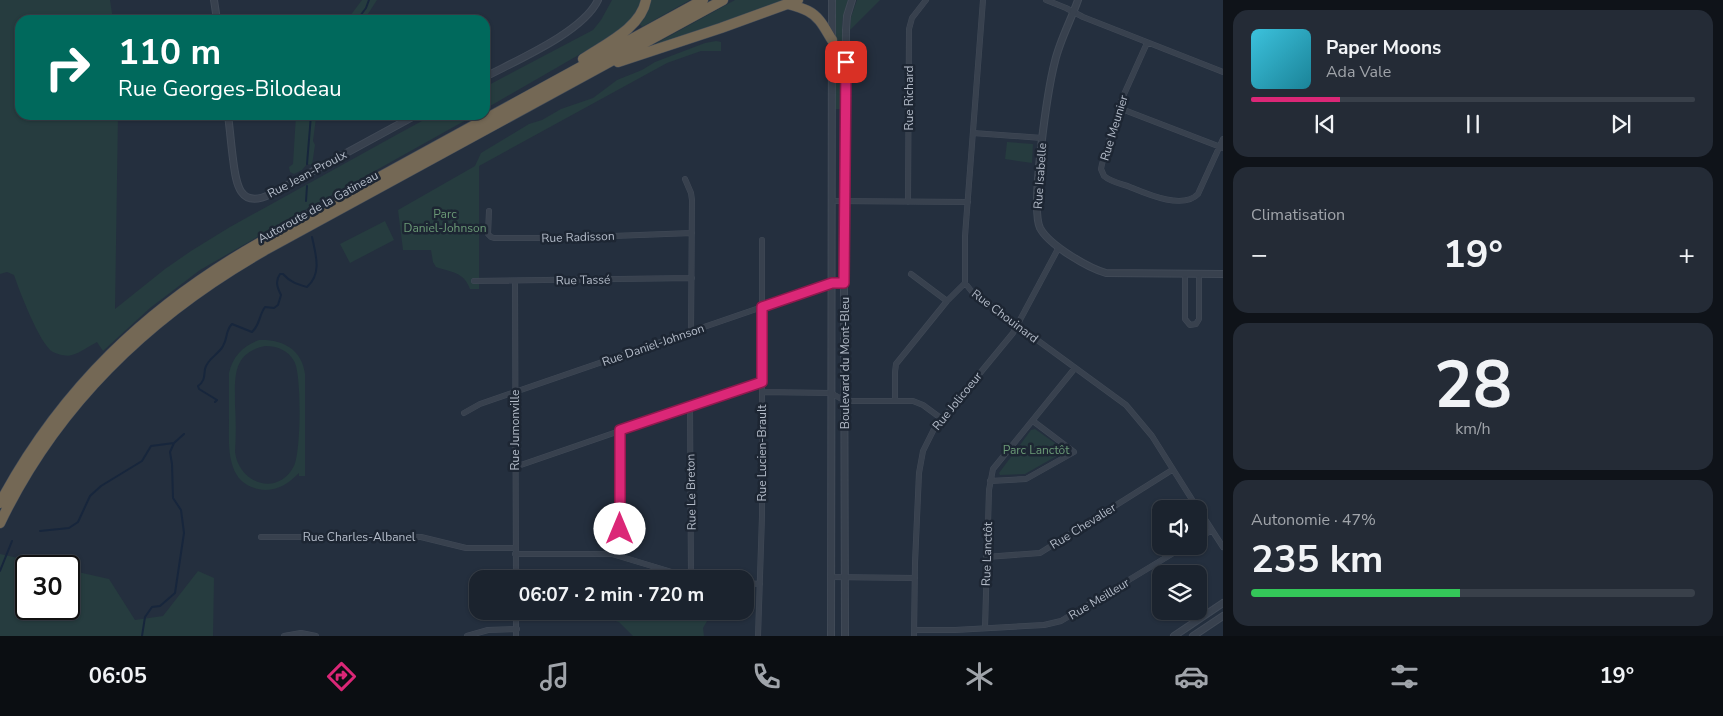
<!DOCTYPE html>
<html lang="fr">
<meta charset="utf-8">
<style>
:root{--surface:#1b232e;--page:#242b36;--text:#f1f3f6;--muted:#a0a4aa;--line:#39404a;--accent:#db2777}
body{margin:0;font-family:"Nunito Sans",sans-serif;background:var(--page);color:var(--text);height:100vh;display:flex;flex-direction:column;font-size:19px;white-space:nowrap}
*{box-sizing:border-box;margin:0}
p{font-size:16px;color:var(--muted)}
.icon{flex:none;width:28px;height:28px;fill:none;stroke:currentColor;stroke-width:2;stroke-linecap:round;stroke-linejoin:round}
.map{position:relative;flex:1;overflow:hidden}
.details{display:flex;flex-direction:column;gap:10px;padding:10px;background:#0f1319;width:500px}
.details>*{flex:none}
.hud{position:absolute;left:15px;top:15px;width:475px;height:105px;border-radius:15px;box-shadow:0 1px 4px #0004,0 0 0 1px var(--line);background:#00695c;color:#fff;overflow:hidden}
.tools{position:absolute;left:1152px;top:500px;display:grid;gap:10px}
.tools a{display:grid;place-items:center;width:55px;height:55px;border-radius:10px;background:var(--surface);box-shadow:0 1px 4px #0004,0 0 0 1px var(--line);font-size:25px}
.speed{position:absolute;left:15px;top:555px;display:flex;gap:10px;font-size:25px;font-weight:700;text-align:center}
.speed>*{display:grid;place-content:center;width:65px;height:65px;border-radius:50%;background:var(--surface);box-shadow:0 1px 4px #0004,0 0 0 1px var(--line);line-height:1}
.speed .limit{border:2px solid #111;border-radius:8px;background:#fff;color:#111}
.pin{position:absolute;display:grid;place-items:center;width:42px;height:42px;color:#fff;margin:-21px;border-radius:10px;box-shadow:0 2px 8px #0006}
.me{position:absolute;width:55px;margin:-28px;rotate:0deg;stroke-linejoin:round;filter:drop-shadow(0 0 4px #0008)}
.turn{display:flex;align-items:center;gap:18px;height:105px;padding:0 20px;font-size:22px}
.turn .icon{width:65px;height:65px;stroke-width:2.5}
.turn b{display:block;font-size:35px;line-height:42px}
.big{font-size:38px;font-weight:700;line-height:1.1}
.details .card{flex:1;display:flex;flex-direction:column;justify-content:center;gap:8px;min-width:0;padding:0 18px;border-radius:15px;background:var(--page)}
.details .dial{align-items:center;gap:0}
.dial b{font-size:65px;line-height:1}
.song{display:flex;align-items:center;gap:15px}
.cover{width:60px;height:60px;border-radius:8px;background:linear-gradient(135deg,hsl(190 70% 55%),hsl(190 70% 35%))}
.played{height:5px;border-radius:2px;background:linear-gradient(90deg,var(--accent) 20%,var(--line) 20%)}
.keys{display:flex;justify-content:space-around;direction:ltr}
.heat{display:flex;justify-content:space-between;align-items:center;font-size:28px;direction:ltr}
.charge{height:8px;border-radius:4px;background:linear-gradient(90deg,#34c759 47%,var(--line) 0)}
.trip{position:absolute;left:469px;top:570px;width:285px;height:50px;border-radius:15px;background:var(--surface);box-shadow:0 1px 4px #0004,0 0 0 1px var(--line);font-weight:700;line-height:50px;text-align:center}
.tabs{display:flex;height:80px;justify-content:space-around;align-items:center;background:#0b0e12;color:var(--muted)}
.tabs .icon{width:35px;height:35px}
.tabs .active{color:var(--accent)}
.tabs b{font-size:22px;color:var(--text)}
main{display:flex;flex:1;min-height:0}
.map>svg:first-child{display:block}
</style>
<main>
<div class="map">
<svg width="1223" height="636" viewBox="0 0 1223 636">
<rect width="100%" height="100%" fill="#242f3e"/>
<path fill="#263c3f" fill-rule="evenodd" d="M0 0H110L113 20H20V115H118L115 309 165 269 191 251 230 227 398 134 433 115H475L278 225 200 270 150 308 103 351 97 342C89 346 80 353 72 355 67 357 57 354 53 352 40 345 19 290 14 275L7 272 0 274Z
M362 0H377L364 20H347Z
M612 0H641L639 8 632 20 620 29 589 49 485 109V87L593 30 601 20Z
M649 0H690L642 27 639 23Z
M735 0H787L657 47 655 44Z
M835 0H848L843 17 842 25V109H835Z
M857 0H880L850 30 851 17Z
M716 41 721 42V51H701L667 63 479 166V289H470C464 272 451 272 436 267L433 262 431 250H403L398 210 475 166 481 153 529 124 542 120 561 109 593 98 617 80 642 70 655 62 705 43Z
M296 115H316V118L313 141 315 145 312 165 307 164 302 170 294 174 290 172 289 167 293 164Z
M1007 142 1033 144 1032 163 1005 159Z
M385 221 394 240 350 263 340 244Z
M259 340C282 339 302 349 305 374V476H299V473C288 484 275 493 258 489 225 482 229 444 229 419 229 403 229 388 229 373 233 356 243 346 259 340ZM265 346C277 346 288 350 294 361 302 373 301 453 294 466 278 497 239 484 235 452 236 436 236 420 235 405 235 377 232 353 265 346Z
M1035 429 1059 446 1061 449 1060 454 1025 474 1000 475 999 473 1031 430Z
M0 554 54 566H26V609H69V570L109 579 135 620 163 616 198 571 214 578 213 636H0Z
M641 570 669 579H614Z
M583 611H713L703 628 704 636H633L619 622Z"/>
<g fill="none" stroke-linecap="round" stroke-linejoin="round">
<path stroke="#17263c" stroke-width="2" d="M357 20 366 8 369 0
M307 164 311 115
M306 201 307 186
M215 402 217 400 199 389 198 386C205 381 204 376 205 369 207 359 219 354 223 346 228 338 225 331 232 324L252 332C260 325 259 315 265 307L274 308 278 305 281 295C277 287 275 281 280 274H283C290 282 297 284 307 287 322 274 316 255 312 237
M40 531 69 528 78 522 90 496 101 486 142 461 151 446 174 443
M0 571 12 541
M142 636 145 617 152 607 160 606 175 593 184 533 181 510 173 498 172 464 170 452 174 443 184 434"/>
<g stroke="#414a57" stroke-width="6">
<path id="minor" d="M983 0 965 236V283L973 293 1126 405 1152 436 1198 509
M1046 0 1066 8 1083 17 1223 72
M1147 43 1121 101 1102 164 1101 169 1104 176C1111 182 1122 184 1130 187 1147 194 1183 210 1198 194L1223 139
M1119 108 1223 148
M973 133 1042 138
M685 179 691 193 692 200 691 332
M832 201 968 202
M908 202 909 29 912 18 926 0
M489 211 488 234 491 237 494 238H560L692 233
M911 274 947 301
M1185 274V319L1190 325 1196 324 1199 319V274
M474 281 692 278
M515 281 516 579
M762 392 831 393 845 401H913L923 405 942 419
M895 400V372L896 364 947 301 965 283
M690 406 691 578
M464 413 480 404 832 283H844
M620 431V556
M515 467 762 382
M990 481 1026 479 1074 452 1033 421
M1199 510 1223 547
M261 537H421L466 548H515
M1199 538 1212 530
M515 554H612L695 579
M986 557 1040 553 1172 470
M831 577 915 578
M745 583 760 584
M516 611V636
M985 628 989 490 993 469 1075 368
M914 630H955L1044 625 1061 621 1185 546
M284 636 301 633 316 636
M467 636 488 630 517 629
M758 636 762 516V240
M914 636 915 563 919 473 923 451 934 429 1013 333 1059 247"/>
</g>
<g stroke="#414a57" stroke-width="8">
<path id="tertiary" d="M214 0 217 20
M1078 0C1071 20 1060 40 1055 61 1048 88 1030 207 1040 228 1049 245 1088 268 1106 273L1223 274
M485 77C517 60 583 32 598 0
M228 115C230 130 231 144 233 159 236 183 239 210 271 194L416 115
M831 636 832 0
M845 636 844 283 846 30 847 16 852 0
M1174 636 1223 603
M1193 636 1223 616"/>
</g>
<g stroke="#434c59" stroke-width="11">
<path id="motorway" d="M788 4C795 6 802 8 808 11 820 17 825 29 832 40
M583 59C605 44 641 28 646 0
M618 62 721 28 798 0
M0 503C61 389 147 307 259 243L703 0
M0 523C58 402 152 314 267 249L723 0"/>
</g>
<use href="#minor" stroke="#38414e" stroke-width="5"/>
<use href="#tertiary" stroke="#38414e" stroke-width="6"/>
<use href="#motorway" stroke="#746855" stroke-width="10"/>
</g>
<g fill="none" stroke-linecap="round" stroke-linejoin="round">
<g stroke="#8e194d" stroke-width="12">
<path id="route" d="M620 529V430L762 382V307L832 283H844L846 62"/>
</g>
<use href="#route" stroke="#db2777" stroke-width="9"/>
</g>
<g text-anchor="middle" stroke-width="5" stroke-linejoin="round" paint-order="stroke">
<g font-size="12" fill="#b4bcc9" stroke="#1d2633">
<text transform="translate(909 98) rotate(-90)" y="4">Rue Richard</text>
<text transform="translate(1114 128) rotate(-73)" y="4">Rue Meunier</text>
<text transform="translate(307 174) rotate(-28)" y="4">Rue Jean-Proulx</text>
<text transform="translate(1040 176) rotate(-86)" y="4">Rue Isabelle</text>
<text transform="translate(318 207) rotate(-29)" y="4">Autoroute de la Gatineau</text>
<text transform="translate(578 237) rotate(-2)" y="4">Rue Radisson</text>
<text transform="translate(583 280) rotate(-1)" y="4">Rue Tassé</text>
<text transform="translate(1005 316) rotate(37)" y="4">Rue Chouinard</text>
<text transform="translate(653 345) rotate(-19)" y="4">Rue Daniel-Johnson</text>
<text transform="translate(845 363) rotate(-90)" y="4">Boulevard du Mont-Bleu</text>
<text transform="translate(957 401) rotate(-51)" y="4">Rue Jolicoeur</text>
<text transform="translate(515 430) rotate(-90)" y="4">Rue Jumonville</text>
<text transform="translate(762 453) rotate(-90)" y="4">Rue Lucien-Brault</text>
<text transform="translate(691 492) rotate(-91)" y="4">Rue Le Breton</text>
<text transform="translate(1083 526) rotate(-32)" y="4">Rue Chevalier</text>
<text x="359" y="541">Rue Charles-Albanel</text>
<text transform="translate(987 554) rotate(-88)" y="4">Rue Lanctôt</text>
<text transform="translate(1099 599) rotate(-31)" y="4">Rue Meilleur</text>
</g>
<g font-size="12" fill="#6b9a76" stroke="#1d2633">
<text x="445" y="218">Parc<tspan x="445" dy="14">Daniel-Johnson</tspan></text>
<text x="1036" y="454">Parc Lanctôt</text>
</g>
</g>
</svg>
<div class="tools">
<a><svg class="icon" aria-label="sound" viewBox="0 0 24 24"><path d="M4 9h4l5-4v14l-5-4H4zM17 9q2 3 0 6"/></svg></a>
<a><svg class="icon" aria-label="layers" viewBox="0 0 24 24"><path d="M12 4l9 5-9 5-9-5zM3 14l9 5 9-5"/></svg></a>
</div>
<div class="speed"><div class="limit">30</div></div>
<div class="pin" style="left:846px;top:62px;background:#d93025"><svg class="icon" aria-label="arrive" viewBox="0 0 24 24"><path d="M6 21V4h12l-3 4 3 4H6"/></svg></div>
<svg class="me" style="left:620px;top:529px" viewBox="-20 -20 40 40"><circle r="19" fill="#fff"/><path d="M0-13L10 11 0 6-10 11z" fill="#db2777"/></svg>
<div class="trip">06:07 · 2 min · 720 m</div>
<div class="hud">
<div class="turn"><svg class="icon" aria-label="right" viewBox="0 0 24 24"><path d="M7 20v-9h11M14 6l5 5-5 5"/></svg><div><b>110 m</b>Rue Georges-Bilodeau</div></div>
</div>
</div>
<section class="details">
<div class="card">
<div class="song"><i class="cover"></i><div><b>Paper Moons</b><p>Ada Vale</p></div></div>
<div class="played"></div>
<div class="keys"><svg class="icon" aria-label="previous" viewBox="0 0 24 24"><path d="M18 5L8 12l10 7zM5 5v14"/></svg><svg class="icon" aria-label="pause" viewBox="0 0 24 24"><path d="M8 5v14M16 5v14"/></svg><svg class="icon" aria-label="next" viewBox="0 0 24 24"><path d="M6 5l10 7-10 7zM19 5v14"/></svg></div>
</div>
<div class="card"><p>Climatisation</p>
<div class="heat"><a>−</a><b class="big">19°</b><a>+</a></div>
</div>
<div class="card dial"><b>28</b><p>km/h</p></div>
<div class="card"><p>Autonomie · 47%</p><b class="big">235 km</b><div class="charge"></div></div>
</section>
</main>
<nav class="tabs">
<b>06:05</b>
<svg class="icon active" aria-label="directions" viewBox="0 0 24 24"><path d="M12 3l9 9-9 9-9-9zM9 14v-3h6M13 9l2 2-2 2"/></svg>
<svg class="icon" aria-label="music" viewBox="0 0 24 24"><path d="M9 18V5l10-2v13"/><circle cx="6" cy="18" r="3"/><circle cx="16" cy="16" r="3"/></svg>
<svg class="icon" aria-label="phone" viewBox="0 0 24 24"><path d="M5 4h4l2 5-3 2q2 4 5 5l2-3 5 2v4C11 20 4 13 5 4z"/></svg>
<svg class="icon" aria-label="climate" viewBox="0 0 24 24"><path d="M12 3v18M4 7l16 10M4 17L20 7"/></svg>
<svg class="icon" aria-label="car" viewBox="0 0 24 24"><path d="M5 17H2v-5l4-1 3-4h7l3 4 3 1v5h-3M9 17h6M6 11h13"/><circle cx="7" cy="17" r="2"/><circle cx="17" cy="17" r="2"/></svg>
<svg class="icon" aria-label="filters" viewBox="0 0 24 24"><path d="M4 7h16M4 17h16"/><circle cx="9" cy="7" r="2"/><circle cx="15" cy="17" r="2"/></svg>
<b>19°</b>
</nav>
